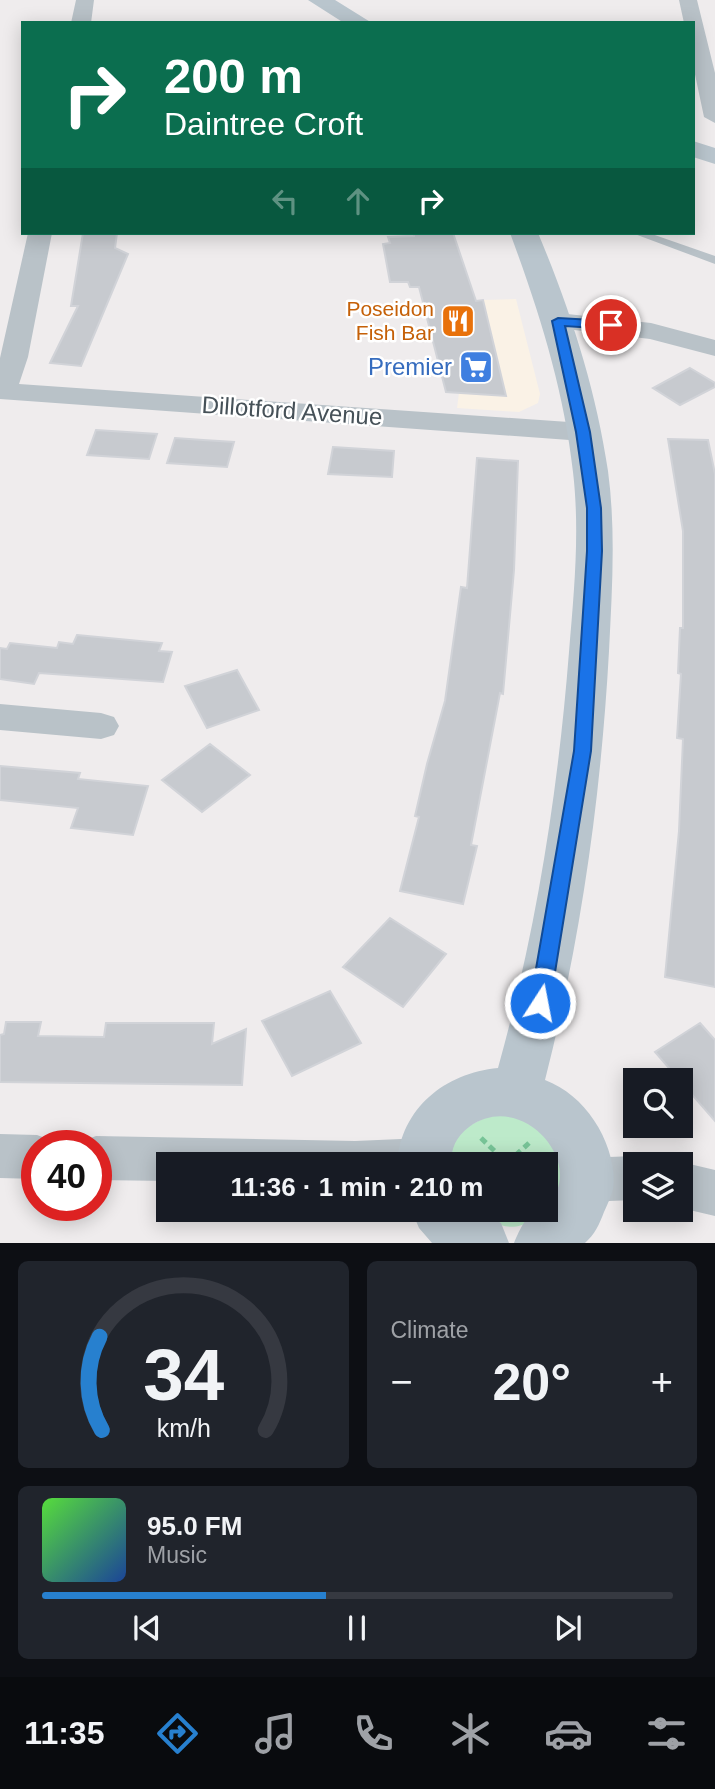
<!DOCTYPE html>
<meta charset="utf-8">
<style>
:root{--surface:#171b24;--page:#20242c;--text:#f1f3f6;--muted:#9ea1a6;--line:#363941;--accent:#2780cf}
body{margin:0;font-family:Arial,sans-serif;background:var(--page);color:var(--text);height:100vh;display:flex;flex-direction:column;font-size:26px;white-space:nowrap}
*{box-sizing:border-box;margin:0}
p{font-size:23px;color:var(--muted)}
.icon{flex:none;width:38px;height:38px;fill:none;stroke:currentColor;stroke-width:2;stroke-linecap:round;stroke-linejoin:round}
.map{position:relative;height:1243px;overflow:hidden}
.sheet{display:flex;flex-direction:column;gap:18px;padding:18px;background:#0d0f14;flex:1}
.sheet>*{flex:none}
.guide{position:absolute;left:21px;top:21px;width:674px;height:214px;border-radius:0px;box-shadow:0 4px 18px #0003;background:#0b6e4f;color:#fff;overflow:hidden}
.fabs{position:absolute;left:623px;top:1068px;display:grid;gap:14px}
.fabs a{display:grid;place-items:center;width:70px;height:70px;border-radius:0px;background:var(--surface);box-shadow:0 4px 18px #0003;font-size:35px}
.speed{position:absolute;left:21px;top:1130px;display:flex;gap:14px;font-size:35px;font-weight:700;text-align:center}
.speed>*{display:grid;place-content:center;width:91px;height:91px;border-radius:50%;background:var(--surface);box-shadow:0 4px 18px #0003;line-height:1}
.speed .limit{border:10px solid #d22;background:#fff;color:#111}
.pin{position:absolute;display:grid;place-items:center;width:60px;height:60px;color:#fff;margin:-30px;border:4px solid #fff;border-radius:50%;box-shadow:0 2px 7px #0007}
.me{position:absolute;width:77px;margin:-38px;rotate:11deg;stroke-linejoin:round;filter:drop-shadow(0 0 5px #0008)}
.turn{display:flex;align-items:center;gap:24px;height:147px;padding:0 28px;font-size:32px}
.turn .icon{width:91px;height:91px;stroke-width:2.5}
.turn b{display:block;font-size:49px;line-height:60px}
.lanes{display:flex;align-items:center;height:66px;padding:0 28px;background:#0003;justify-content:center;gap:35px;direction:ltr}
.lanes .off{opacity:.35}
.big{font-size:52px;font-weight:700;line-height:1.1}
.sheet .card{flex:1;display:flex;flex-direction:column;justify-content:center;gap:10px;min-width:0;padding:0 24px;border-radius:10px;background:var(--page)}
.sheet .dial{align-items:center;gap:0}
.dial svg{height:182px;overflow:visible;fill:none;stroke:var(--line);stroke-width:7;stroke-linecap:round;text-anchor:middle}
.dial text{fill:var(--text);stroke:none}
.song{display:flex;align-items:center;gap:21px}
.cover{width:84px;height:84px;border-radius:10px;background:linear-gradient(135deg,hsl(110 70% 55%),hsl(220 70% 35%))}
.played{height:7px;border-radius:4px;background:linear-gradient(90deg,var(--accent) 45%,var(--line) 45%)}
.keys{display:flex;justify-content:space-around;direction:ltr}
.heat{display:flex;justify-content:space-between;align-items:center;font-size:38px;direction:ltr}
.sheet .tiles{flex:1;display:grid;gap:18px;grid-template-columns:1fr 1fr}
.card:last-child{grid-column:span 2}
.trip{position:absolute;left:156px;top:1152px;width:402px;height:70px;border-radius:0px;background:var(--surface);box-shadow:0 4px 18px #0003;font-weight:700;line-height:70px;text-align:center}
.tabs{display:flex;height:112px;justify-content:space-around;align-items:center;background:#090b0e;color:var(--muted)}
.tabs .icon{width:49px;height:49px}
.tabs .current{color:var(--accent)}
.tabs b{font-size:32px;color:var(--text)}
.map>svg:first-child{display:block}
</style>
<div class="map">
<svg width="715" height="1243" viewBox="0 0 715 1243">
<rect width="100%" height="100%" fill="#efeced"/>
<path fill="#faf2e6" d="M516 299 540 394 538 403 519 412 457 408 459 393 505 396 483 300Z"/>
<path fill="#bdeaca" d="M508 1106 564 1149 559 1201C516 1235 512 1233 464 1209H546V1164H443L449 1136Z"/>
<path fill="#c7cacf" stroke="#d1d3d8" stroke-width="2" d="M83 233H117L115 248 128 254 81 366 50 363 78 306H71Z
M414 233H453L476 301 483 300 506 396 446 392 419 287H410L408 282H390L383 244 390 243 388 237 414 236Z
M690 368 715 383V387L680 405 653 388Z
M96 430 127 432 157 434 149 459 87 455Z
M175 438 203 440 234 442 227 467 167 463Z
M668 439 708 440 715 474V987L665 977 679 831 683 739 677 738 681 674 678 673 680 628H683V531Z
M333 447 394 451 392 477 328 474Z
M477 458 518 461 514 570 503 694 500 693 471 845 477 846 463 904 400 891 419 817 415 816 427 764 445 701 461 587 467 588Z
M77 635 162 643 159 651 172 652 163 682 39 673 34 684 0 679V648L7 649 10 643 57 648 59 642 73 644Z
M237 670 259 710 207 728 185 686Z
M210 744 250 775 202 812 162 780Z
M0 766 80 773 78 779 148 786 133 835 71 828 78 808 0 800Z
M390 918 446 954 403 1007 343 967Z
M330 991 361 1043 292 1076 262 1021Z
M6 1022H41L38 1036 104 1037 106 1023H214L212 1044 246 1029 242 1085 0 1082V1035L4 1034Z
M700 1023 715 1040V1121L655 1052Z"/>
<g fill="none" stroke-linecap="round" stroke-linejoin="round">
<path stroke="#78c598" stroke-width="5" stroke-dasharray="7 4.5" stroke-linecap="butt" d="M481 1138 507 1163
M507 1163 529 1143"/>
<path fill="#b9c2c8" fill-rule="evenodd" d="M632 233H649L715 256V264Z"/>
<path fill="#b9c2c8" fill-rule="evenodd" d="M76 0H94L91 23H71Z
M679 0H697L715 73V123L704 117 693 65V23H684Z
M28 233H52L28 357 19 384 583 423 593 426 597 432 593 438 583 441 0 399V358Z
M558 313 651 323 715 340V356L650 339 549 327 545 321 549 315Z
M0 704 101 713 114 717 119 726 114 735 101 739 0 730Z
M0 1134 37 1135 53 1141 55 1146H37V1179L0 1178Z
M96 1136 355 1141 424 1138 440 1144 447 1160 445 1164H168V1181L96 1180V1146H78L80 1142Z
M635 1156 652 1164H635V1200L609 1201 587 1208 571 1201 564 1185 571 1169 609 1157Z
M681 1162 715 1170V1216L681 1208V1164H678Z"/>
<path fill="#b9c5cd" fill-rule="evenodd" d="M308 0H335L372 23H344Z
M693 141 715 148V164L693 157Z
M510 233H538C570 309 596 389 608 471 616 531 612 591 609 651 601 796 581 939 545 1080 585 1095 613 1139 614 1181 614 1191 608 1203 604 1212 599 1225 595 1234 585 1243H514C520 1229 528 1209 546 1209V1204C589 1170 525 1087 469 1127 456 1137 451 1148 451 1164H397C401 1108 445 1073 498 1068 536 932 558 792 569 652 574 592 580 532 573 472 564 390 539 311 510 233Z
M411 1209H475L501 1223 509 1243H432L419 1228Z"/>
</g>
<path fill="#1a73e8" stroke="#114b97" stroke-width="2" d="M558 318 611 321 618 325 611 329 565 326 590 432 601 508 602 551 591 751 550 1003 547 1009 540 1012 533 1009 530 1003 574 751 587 551V508L576 432 552 321Z"/>
<defs>
<g id="restaurant-square" transform="scale(1.75)"><rect x="-9" y="-9" width="18" height="18" rx="4" fill="#e8710a" stroke="#fff"/><path d="M-5-6h1v4h1v-4h1v4h1v-4h1v5L-1.5 .5V6h-2V.5L-5-1ZM5-6V6H3V1.5H1.5Q1.5-4 5-6Z" fill="#fff"/></g>
<g id="supermarket-square" transform="scale(1.75)"><rect x="-9" y="-9" width="18" height="18" rx="4" fill="#3f7fe0" stroke="#fff"/><path d="M-6-5.5h2.5l.6 2H6L4.5 2H-2.5L-4.4-4H-6ZM-1.5 3.2a1.3 1.3 0 1 0 .1 0ZM3 3.2a1.3 1.3 0 1 0 .1 0Z" fill="#fff"/></g>
</defs>
<g fill-rule="evenodd">
<use href="#restaurant-square" x="458" y="321"/>
<use href="#supermarket-square" x="476" y="367"/>
</g>
<g text-anchor="middle" stroke-width="5" stroke-linejoin="round" paint-order="stroke">
<g font-size="21" fill="#c56008" stroke="#fff" text-anchor="end">
<text x="434" y="316">Poseidon<tspan x="434" dy="24">Fish Bar</tspan></text>
</g>
<g font-size="24" fill="#366cbe" stroke="#fff" text-anchor="end">
<text x="452" y="375">Premier</text>
</g>
<g font-size="24" fill="#465158" stroke="#fff">
<text transform="translate(292 411) rotate(4)" y="8">Dillotford Avenue</text>
</g>
</g>
</svg>
<div class="fabs">
<a><svg class="icon" aria-label="search" viewBox="0 0 24 24"><circle cx="10" cy="10" r="6"/><path d="M15 15l6 6"/></svg></a>
<a><svg class="icon" aria-label="layers" viewBox="0 0 24 24"><path d="M12 4l9 5-9 5-9-5zM3 14l9 5 9-5"/></svg></a>
</div>
<div class="speed"><div class="limit">40</div></div>
<div class="pin" style="left:611px;top:325px;background:#d93025"><svg class="icon" aria-label="arrive" viewBox="0 0 24 24"><path d="M6 21V4h12l-3 4 3 4H6"/></svg></div>
<svg class="me" style="left:540px;top:1003px" viewBox="-20 -20 40 40"><circle r="17" fill="#1a73e8" stroke="#fff" stroke-width="3"/><path d="M0-11L8 9 0 5-8 9z" fill="#fff"/></svg>
<div class="trip">11:36 · 1 min · 210 m</div>
<div class="guide">
<div class="turn"><svg class="icon" aria-label="right" viewBox="0 0 24 24"><path d="M7 20v-9h11M14 6l5 5-5 5"/></svg><div><b>200 m</b>Daintree Croft</div></div>
<div class="lanes"><svg class="icon off" aria-label="left" viewBox="0 0 24 24"><path d="M17 20v-9H6M10 6l-5 5 5 5"/></svg><svg class="icon off" aria-label="ahead" viewBox="0 0 24 24"><path d="M12 20V5M6 11l6-6 6 6"/></svg><svg class="icon" aria-label="right" viewBox="0 0 24 24"><path d="M7 20v-9h11M14 6l5 5-5 5"/></svg></div>
</div>
</div>
<section class="sheet">
<div class="tiles">
<div class="card dial"><svg viewBox="0 0 100 80">
<path d="M14 69A42 42 0 1 1 86 69"/>
<path d="M14 69A42 42 0 0 1 13 28" stroke="#2780cf"/>
<text x="50" y="56" font-size="32" font-weight="700">34</text>
<text x="50" y="72" font-size="11">km/h</text>
</svg></div>
<div class="card"><p>Climate</p>
<div class="heat"><a>−</a><b class="big">20°</b><a>+</a></div>
</div>
<div class="card">
<div class="song"><i class="cover"></i><div><b>95.0 FM</b><p>Music</p></div></div>
<div class="played"></div>
<div class="keys"><svg class="icon" aria-label="previous" viewBox="0 0 24 24"><path d="M18 5L8 12l10 7zM5 5v14"/></svg><svg class="icon" aria-label="pause" viewBox="0 0 24 24"><path d="M8 5v14M16 5v14"/></svg><svg class="icon" aria-label="next" viewBox="0 0 24 24"><path d="M6 5l10 7-10 7zM19 5v14"/></svg></div>
</div>
</div>
</section>
<nav class="tabs">
<b>11:35</b>
<svg class="icon current" aria-label="directions" viewBox="0 0 24 24"><path d="M12 3l9 9-9 9-9-9zM9 14v-3h6M13 9l2 2-2 2"/></svg>
<svg class="icon" aria-label="music" viewBox="0 0 24 24"><path d="M9 18V5l10-2v13"/><circle cx="6" cy="18" r="3"/><circle cx="16" cy="16" r="3"/></svg>
<svg class="icon" aria-label="phone" viewBox="0 0 24 24"><path d="M5 4h4l2 5-3 2q2 4 5 5l2-3 5 2v4C11 20 4 13 5 4z"/></svg>
<svg class="icon" aria-label="climate" viewBox="0 0 24 24"><path d="M12 3v18M4 7l16 10M4 17L20 7"/></svg>
<svg class="icon" aria-label="car" viewBox="0 0 24 24"><path d="M5 17H2v-5l4-1 3-4h7l3 4 3 1v5h-3M9 17h6M6 11h13"/><circle cx="7" cy="17" r="2"/><circle cx="17" cy="17" r="2"/></svg>
<svg class="icon" aria-label="filters" viewBox="0 0 24 24"><path d="M4 7h16M4 17h16"/><circle cx="9" cy="7" r="2"/><circle cx="15" cy="17" r="2"/></svg>
</nav>
